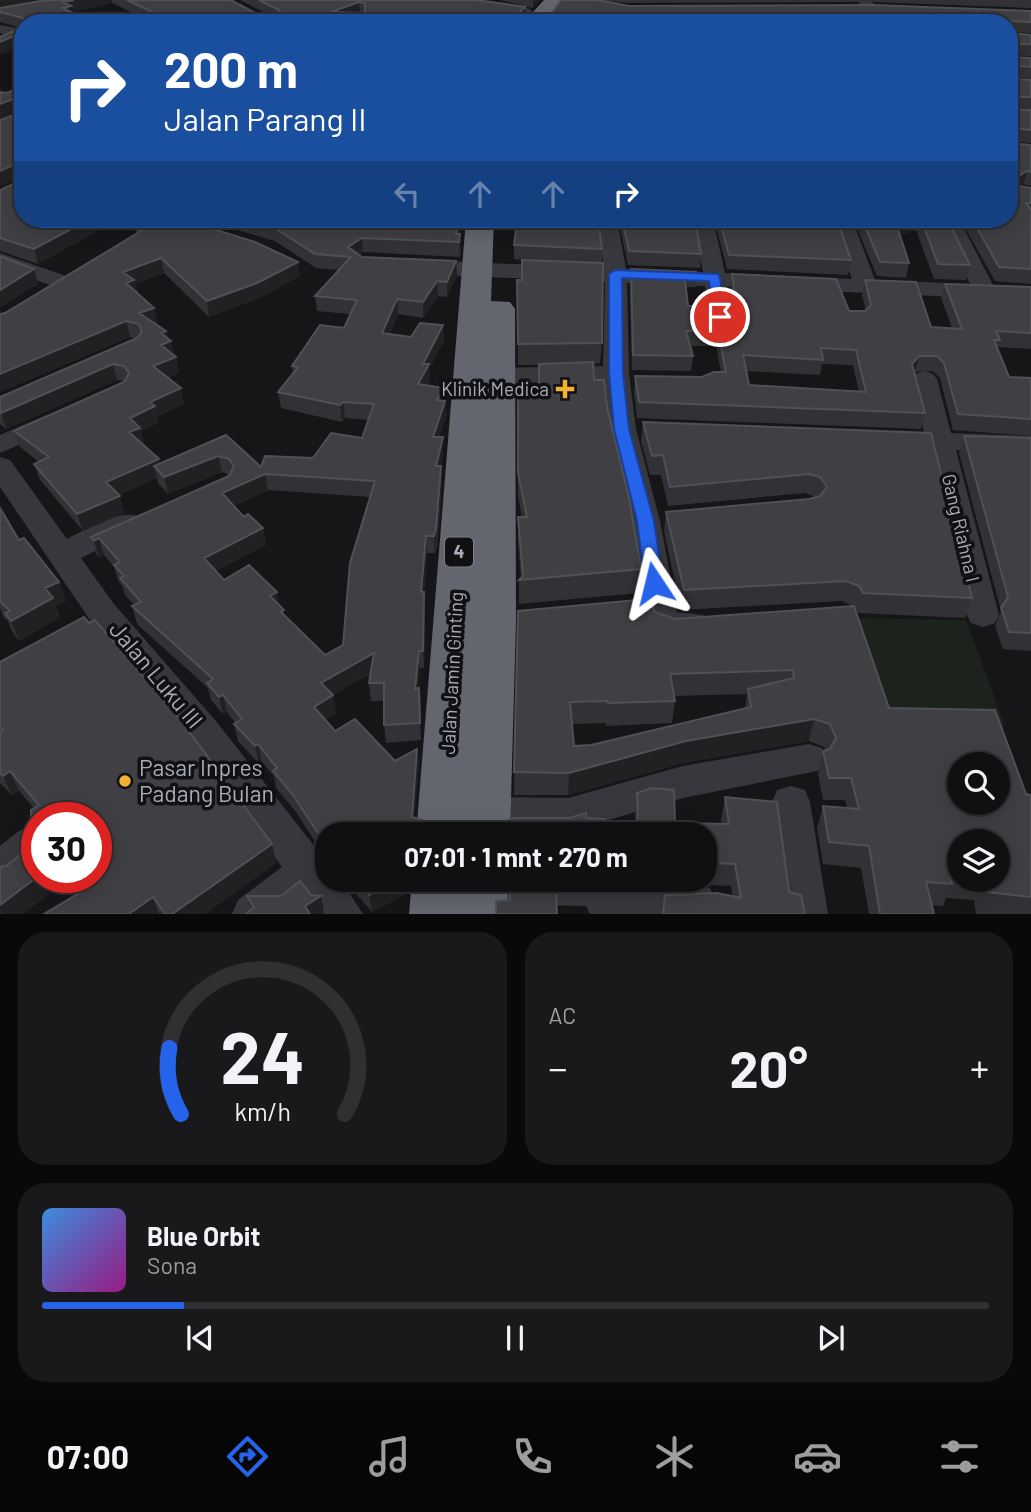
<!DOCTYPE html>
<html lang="id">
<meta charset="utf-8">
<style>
:root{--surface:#101012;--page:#19191b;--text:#f1f3f6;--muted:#9c9d9f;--line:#303032;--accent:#2563eb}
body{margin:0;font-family:Barlow,sans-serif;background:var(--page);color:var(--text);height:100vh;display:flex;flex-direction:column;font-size:26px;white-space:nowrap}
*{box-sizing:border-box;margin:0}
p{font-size:23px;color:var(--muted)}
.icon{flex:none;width:38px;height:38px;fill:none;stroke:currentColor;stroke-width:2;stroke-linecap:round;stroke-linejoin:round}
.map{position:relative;height:914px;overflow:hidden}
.sheet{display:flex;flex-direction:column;gap:18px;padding:18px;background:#09090a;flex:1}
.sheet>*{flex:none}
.guide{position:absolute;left:14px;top:14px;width:1004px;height:214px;border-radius:28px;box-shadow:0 4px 18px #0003,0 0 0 2px var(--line);background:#1a4fa0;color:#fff;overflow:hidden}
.fabs{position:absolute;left:947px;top:752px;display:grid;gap:14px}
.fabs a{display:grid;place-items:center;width:63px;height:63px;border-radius:50%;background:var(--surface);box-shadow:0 4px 18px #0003,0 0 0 2px var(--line);font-size:35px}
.speed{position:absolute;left:21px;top:802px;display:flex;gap:14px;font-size:35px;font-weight:700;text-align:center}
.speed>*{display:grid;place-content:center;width:91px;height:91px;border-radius:50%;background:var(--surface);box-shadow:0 4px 18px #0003,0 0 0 2px var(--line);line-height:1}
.speed .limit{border:10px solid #d22;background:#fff;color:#111}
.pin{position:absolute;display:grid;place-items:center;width:60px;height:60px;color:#fff;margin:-30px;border:4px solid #fff;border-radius:50%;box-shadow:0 2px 7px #0007}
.me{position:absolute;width:77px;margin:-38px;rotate:350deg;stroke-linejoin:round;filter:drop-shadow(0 0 5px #0008)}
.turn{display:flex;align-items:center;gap:24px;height:147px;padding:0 35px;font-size:32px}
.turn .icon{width:91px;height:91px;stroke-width:2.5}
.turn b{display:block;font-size:49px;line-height:60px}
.lanes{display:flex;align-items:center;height:66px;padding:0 35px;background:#0003;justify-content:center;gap:35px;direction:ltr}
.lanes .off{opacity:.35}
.big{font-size:52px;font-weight:700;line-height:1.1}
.sheet .card{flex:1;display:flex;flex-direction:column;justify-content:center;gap:10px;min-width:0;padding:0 24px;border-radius:28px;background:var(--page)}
.sheet .dial{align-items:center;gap:0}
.dial svg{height:182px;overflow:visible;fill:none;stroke:var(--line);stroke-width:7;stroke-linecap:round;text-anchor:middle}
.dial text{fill:var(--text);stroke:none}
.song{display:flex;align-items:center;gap:21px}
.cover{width:84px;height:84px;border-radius:10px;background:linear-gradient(135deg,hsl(210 70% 55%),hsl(310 70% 35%))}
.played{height:7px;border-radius:4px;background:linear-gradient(90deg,var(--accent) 15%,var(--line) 15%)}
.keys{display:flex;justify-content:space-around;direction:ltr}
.heat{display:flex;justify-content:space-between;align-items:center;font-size:38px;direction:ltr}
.sheet .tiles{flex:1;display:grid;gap:18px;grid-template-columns:1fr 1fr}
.card:last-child{grid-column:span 2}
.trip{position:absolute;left:315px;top:822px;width:402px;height:70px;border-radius:28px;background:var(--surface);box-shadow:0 4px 18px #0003,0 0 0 2px var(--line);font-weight:700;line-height:70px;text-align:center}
.menu{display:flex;height:112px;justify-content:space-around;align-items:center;background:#060607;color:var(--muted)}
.menu .icon{width:49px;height:49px}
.menu .selected{color:var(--accent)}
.menu b{font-size:32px;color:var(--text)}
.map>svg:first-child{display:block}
</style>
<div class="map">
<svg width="1031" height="914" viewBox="0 0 1031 914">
<rect width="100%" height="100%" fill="#161618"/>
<path fill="#1c231d" d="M856 618 966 620 1005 726 884 723Z"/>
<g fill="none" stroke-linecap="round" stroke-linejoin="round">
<path fill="#37383d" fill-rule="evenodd" d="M441 0C462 0 518 0 533 11L526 15 448 4Z
M857 0H871L887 23H873Z
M0 25 23 29V37L0 47V36L4 34 0 33Z
M126 219H147L155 230 152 234H138Z
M597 219H617L626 269 703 272 693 219H713L725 273 852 279 832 219H852L875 280 970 284 939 219H959L993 285 1031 286V300L727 287 735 337 732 342H714L711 337 705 286 627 283 629 373 636 429 660 521 677 612 704 615 709 624 704 633 668 637 656 634C633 602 637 556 630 519 620 472 608 428 604 381L497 384 488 381 484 376 488 371 497 368 603 366 605 282 418 274 407 267 418 260 604 268Z
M0 253 69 277 72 282 61 289 0 267Z
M924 371 933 374 937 379 951 433 1031 436V452L956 450 999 615 995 623 983 627 971 623 967 615 928 449 884 445 880 439 884 433 924 432 911 379 915 374Z
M49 414 59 416 62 422 59 428 0 453V435Z
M0 457 10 460 67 539C88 529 115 510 138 516L142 523 138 530 81 558 114 604 215 720 327 862V880H341L363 914H317L305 898 286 914H232L238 900 282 867 189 740 90 620 0 487Z
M809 744 822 748 828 759 822 770 683 798 568 832 485 831 471 826 465 814 471 802 485 797 568 798 683 766Z
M791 786 805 790 810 802 828 914H786L772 802 777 790Z
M33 825 37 827V864L14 883 0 888V846L19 831Z
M461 880H677L710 888 716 902 711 914H590L586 906 479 904 464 898 458 885Z"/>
<path fill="#63666e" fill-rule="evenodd" d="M544 0H565L544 23H523Z
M466 219H494L491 301 510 302 515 309 516 621 510 835H416Z
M412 880H507L508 914H409Z"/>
</g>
<path fill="#323236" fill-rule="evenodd" d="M46 0H231L257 14H267L240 0H477L525 7V14L150 21 112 3 23 23V45L0 55V37L21 28 0 22V26V8Z
M500 0H540L533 8Z
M599 0H1031V8L871 2 628 3Z
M629 6 1031 11V33L1011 32V33L1031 35V56L1011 55V57L1031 58V79L1011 77V79L1031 80V109H1012V110H1031V143L1012 141V143L1031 145V186L1023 184 1021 186 1031 188V284L995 281 960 219H1010V23H545Z
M23 87V219H119L38 264 0 251V190L20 181V179H17L0 186V120L22 112V110L0 118V92L6 93Z
M161 219 300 276 259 298 209 317 164 273 135 284 138 293 158 323 155 324 166 331 167 338 174 356 176 357 179 373 168 378 184 404 158 416 159 422 141 431 144 444H143L160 463 226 435 261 467 313 458 362 438 368 420 345 418 342 422 281 408 278 392 293 374 292 366 344 328 350 314 317 311 315 296 338 270 316 268 275 241 199 219H465L460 234 461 249 460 257 363 252 359 255 362 257 456 261 457 276 447 297 438 296 423 318 398 314 390 334 411 337 443 325 444 341 429 369 430 380 427 385 444 388 446 417 439 437H443V453L441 466 442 483 437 546 435 553H427L424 592 425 609 424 668H420L418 688H419L421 706V740L386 743 384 725V701H371L369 683 371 673 333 695 336 713 325 720 335 731 395 761 417 749 419 766 327 835V860L296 812 276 788 274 776 262 762 259 764 238 741 234 724 235 723 227 712 223 714 211 700 208 688 137 624 132 606 134 605 125 595 123 587 119 582 114 567 104 555 99 558 96 554 91 537 229 475 222 472 168 494 158 483 157 478 119 495 124 513 83 531 40 480 34 464 39 462 20 447 14 431 124 382 125 381 117 380 6 429 0 424V397L136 338 130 337 0 392V314L5 313ZM268 490 370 497 343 645 325 655 286 617 279 605 224 580 216 571 266 545 263 528 244 517 234 506Z
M618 219H695L701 254 700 268 628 265Z
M714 219H837L851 260 848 275 727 269Z
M853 219H947L970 265 966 280 934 279 916 230 900 235 909 263 906 278 877 276Z
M514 245 602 249V343L600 363 593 364 594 380 607 407 641 569 639 593 519 604V580L521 578 518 541V517H522L518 497V388H539V365H518L517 280H522V260L514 259Z
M631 269 697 272 696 287H686L688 306 710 322 716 329H734L736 327 730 289 732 274 849 311H866L862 295 865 280 931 327 952 328 941 298 945 284 1031 287V349L998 347V349L1009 377 1031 378V436L953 430 940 378 933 371 915 372 925 413 921 429 637 418 634 392 635 376 702 377 721 372 716 346H690L693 356 691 371 632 370 630 284ZM822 364 853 365 859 392 749 385 746 371 820 375Z
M643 422 931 433 972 598 965 618 858 613 854 606 841 601 681 610 664 531 666 512 809 499 816 497 805 493 668 506 661 475H650L641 441Z
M964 436 1031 438V651L1003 649 995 626 1001 611 959 453Z
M0 508 19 540 59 582 66 601 56 606 60 617 19 641 13 633 8 621 3 616 0 608Z
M518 611 655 612 889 708 1026 794 1031 795V914H976L974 900 946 898 943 906 932 905 934 914H869L861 868 823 864 817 828 823 806 847 808 845 800H823L818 774 823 751 826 750 824 747 809 741 683 763 568 795H514ZM747 694 745 708 591 745 574 746 572 724 606 723V726L672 723 675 701 674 696ZM959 842 998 880H959Z
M0 662 276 863 205 914H44L90 887 82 877H96L37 817 44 886 48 895 23 914H0L6 866 30 847 34 808 19 791 12 795 0 783Z
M637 793 675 823 722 824 721 820 725 797 805 914 733 897 731 886 710 885 689 880H705V835H635V815Z
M344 880H410L408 893 372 912Z
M311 895 321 896 324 914H246L250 910 247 896Z"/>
<path fill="#212124" d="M0 0H37L0 7Z
M74 0H112V3L72 12 73 17 63 8V2Z
M533 0H540L533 8Z
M359 2 360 12H331Z
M525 7V17L527 15V23H519L520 12Z
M23 32V45L0 55V42Z
M19 97 22 110 0 118V104Z
M13 165 17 179 0 186V171Z
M1027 171 1023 184 1010 192 1014 179Z
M90 219H119L38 264 34 249Z
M460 219H465L460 234 461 249 460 257 459 242 456 234Z
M910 219H919L916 230 893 238 896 223Z
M362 238 363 252 351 260 348 247Z
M161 258 164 273 135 284 138 295 129 298 123 272Z
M456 261 457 276 447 297V282Z
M298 262 300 276 259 298 209 317 207 301Z
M34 269 38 284 0 308V290Z
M437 281 438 296 423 318V302Z
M397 299 398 314 383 349 382 333Z
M154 308 158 323 143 328 139 313Z
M126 321 130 337 0 392V374Z
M443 325 444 341 429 369 430 380 419 400 418 384 423 364Z
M166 331 168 342 171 341 175 357 161 345V333Z
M919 356 915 371 908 380 912 364Z
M176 357 179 373 157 382 153 366Z
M113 364 117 380 6 429 1 413Z
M181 388 184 404 158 416 159 422 141 431 144 444 134 449 129 432 130 418 150 402Z
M444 388 446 417 434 453 433 437 437 400Z
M343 402 345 418 342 422 340 405Z
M443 437V453L437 483 436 466Z
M218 456 222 472 168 494 164 477Z
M159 459 163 475 154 466 157 478 111 498 106 482Z
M441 466 442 483 435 553 434 536Z
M265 474 268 490 225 510 222 493Z
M120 496 124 513 83 531 77 514Z
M263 528 266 545 208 575 204 558Z
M426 536 427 553 422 609 421 592Z
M99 538 104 555 99 558 94 541Z
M59 582 66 601 56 606 60 617 19 641 11 621 45 588Z
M277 592 280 609 270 596Z
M424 592 425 609 424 668 423 651Z
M419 651 420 668 417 706 415 689Z
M374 653 375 670 324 701 321 683Z
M419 688 421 706V740L420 723Z
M223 695 227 712 223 714 219 697Z
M333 695 336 713 317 725 314 707Z
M814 719 809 741 683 763 568 795 569 773 686 741Z
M258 744 262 762 259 764 255 746Z
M417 749 419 766 413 835 412 817Z
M10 771 19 791 12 795 3 776Z
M272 844 276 863 205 914H172Z
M37 877H58L44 886 48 895 23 914H2L0 909V905Z
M398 880H410L408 893 372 912 369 895Z
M321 896 324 914H306L305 906Z
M153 897 159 914H129Z"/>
<path fill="#3f3f44" stroke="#4f5156" stroke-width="2" fill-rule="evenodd" d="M46 0H74L63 2 71 6 63 8 91 23H23V32L0 42V37L21 28 23 18 0 12V8Z
M127 0H231L257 14H280L279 10 259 0H477L525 7 520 12 527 15 519 23H142L163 17ZM359 2 365 3V13L331 12Z
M561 0H598L629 6 873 5 1031 11V22L1011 21V33L1031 35V44H1011V57L1031 58V67L1011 65V79L1031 80V97H1012V110H1031V130L1012 128V143L1031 145V172L1027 171 1014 179 1019 186 1031 188V203H1026L1031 210V269L999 267 972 219H1010V23H545Z
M23 87V219H90L34 249 0 238V190L20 181 21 167 13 165 0 171V120L22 112V100L19 97 0 104V92L6 93Z
M161 219H181L255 242 298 262 257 283 207 301 161 258 123 272 134 280 126 283 154 308 139 313 166 331 161 333 171 341 161 345 176 357 153 366 181 388 150 402 155 406 130 418 140 428 129 432 159 459 106 482 120 496 77 514 34 464 49 457 14 431 124 382 129 373 124 366 113 364 1 413 0 412V397L137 338 142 332 139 324 126 321 0 374V314L5 313Z
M244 219H460L456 234H460L459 242 362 238 348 247 362 257 456 261 447 282 437 281 423 302 397 299 382 333 411 337 420 323 443 325 423 364H429L418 384 444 388 437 400 445 401 433 437H443L436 466H441L436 529 434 536H426L421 592H424L423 651H419L415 689 419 688 420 723 384 725V683H369L374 653 321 683 333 695 314 707 335 731 355 719 395 761 417 749 412 817 423 820V835H327V847L293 795 273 771 277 768 258 744 255 746 234 724 242 719 223 695 219 697 207 683 213 679 132 606 141 602 120 578 124 576 114 565 120 562 99 538 94 541 91 537 229 476 234 466 229 459 218 456 164 477 154 466 226 435 261 467 265 456 313 458 331 433 362 438 374 404 343 402 340 405 278 392 298 367 292 366 320 325 344 328 357 300 315 296 351 257 315 254 273 227ZM265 474 375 481 350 563 343 645 325 655 281 612 284 610 270 596 277 592 249 565 224 580 204 558 263 528 248 514 244 517 222 493Z
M517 219H598L602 249 514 245Z
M622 219H695L701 254 629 251Z
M719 219H837L851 260 729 255Z
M862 219H910L896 223 909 263 880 262Z
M921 219H947L970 265 938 264Z
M0 256 34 269 0 290Z
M522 260 603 263 602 343 518 344 517 280H522Z
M631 269 697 272H684L688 306H708L710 322 716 329H734L739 323 732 274 836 279 849 311H865L871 305 865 280 916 282 931 327 962 329 945 284 1031 287V333L996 331 1000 340H994L1009 377 1031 378V419L958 414 944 363 937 356H919L912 364 925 413 639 402 635 376 702 377 714 372H726L718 331H686L693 356 633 355ZM821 348 856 350 866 392 749 385 743 355 823 360Z
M593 362 594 380H604L607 407 629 498 641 569 519 580 523 576 518 517H527L518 473V388H539V364Z
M643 422 931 433 972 598 863 593 859 586 846 581 684 590 666 512 809 499 820 496 827 487 820 477 809 474 670 487 663 455 652 456Z
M964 436 1031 438V633L1009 632 1001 608 1008 597Z
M0 508 19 540 24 538 59 582 45 588 53 598 11 621 5 613 10 611 0 601Z
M648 599 655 612 675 619 854 606 889 708 995 710 1026 794 1031 795V897L987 892 984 880H998V842H959V877L950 876 952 884 926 882 934 914H880L869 846 829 842 823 806 859 809 851 778H829L823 751 830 749 836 738 830 724 814 719 686 741 569 773 514 772 518 611ZM793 670 794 678 748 689 751 707 591 745 574 746 570 702 607 701 608 703 675 701 670 674ZM959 765H998V803H959Z
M84 617 89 623 95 620 182 722 272 844 172 914H165L153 897 129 914H44L94 884 89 877H96V817H37V866L33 868 37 872V877L0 905V867L6 866 30 847 31 810 39 805 10 771 3 776 0 773V732L3 730 0 727V662Z
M652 788 674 790 675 823 729 824 725 797 777 802 789 892 801 895 805 914H663L665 895 717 893 741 898 735 864 714 863 705 861V835H654L653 829 638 827 637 793Z
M586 813V818L605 819V835H506L507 821 513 818H569Z
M356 880H398L369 895Z
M300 881 311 895 321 896 305 906 310 914H246L254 907 247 896H281Z
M510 891 556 892 557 914H496V901L510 900Z"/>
<path fill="#2563eb" stroke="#184099" stroke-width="2" d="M615 270 719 274 727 317 720 321 714 317 709 281 622 278 623 373 629 429 654 521 663 583 654 589 645 583 637 521 614 429 609 373V274Z"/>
<g fill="#f2b134" stroke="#111113" stroke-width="2.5">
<path d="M561.5 378.5h7v7h7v7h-7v7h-7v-7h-7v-7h7z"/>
<circle cx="125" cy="781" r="7"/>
</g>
<g text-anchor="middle" stroke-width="7" stroke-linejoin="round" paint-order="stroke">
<rect fill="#111113" stroke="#7b7e86" stroke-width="2" x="445" y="537.5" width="28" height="29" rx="5"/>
<g font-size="18" font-weight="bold" fill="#a8adb8">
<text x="459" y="558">4</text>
</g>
<g font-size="19" fill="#a8adb8" stroke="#111113" text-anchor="end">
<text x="549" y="396">Klinik Medica</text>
</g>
<g font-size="19" fill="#a8adb8" stroke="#111113">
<text transform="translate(961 528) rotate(77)" y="7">Gang Riahna I</text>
<text transform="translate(452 673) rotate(-87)" y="7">Jalan Jamin Ginting</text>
</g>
<g font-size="23" fill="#a8adb8" stroke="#111113">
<text transform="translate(156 675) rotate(50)" y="8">Jalan Luku III</text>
</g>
<g font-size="23" fill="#a8adb8" stroke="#111113" text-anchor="start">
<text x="139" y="776">Pasar Inpres<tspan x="139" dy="26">Padang Bulan</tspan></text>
</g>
</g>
</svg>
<div class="fabs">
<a><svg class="icon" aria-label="search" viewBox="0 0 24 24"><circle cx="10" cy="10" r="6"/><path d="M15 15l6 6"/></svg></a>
<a><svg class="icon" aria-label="layers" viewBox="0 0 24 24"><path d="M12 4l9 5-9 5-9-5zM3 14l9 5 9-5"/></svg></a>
</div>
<div class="speed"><div class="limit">30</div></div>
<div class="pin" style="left:720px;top:317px;background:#d93025"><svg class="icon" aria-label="arrive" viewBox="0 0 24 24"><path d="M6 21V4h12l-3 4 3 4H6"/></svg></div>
<svg class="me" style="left:654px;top:583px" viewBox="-20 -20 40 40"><path d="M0-17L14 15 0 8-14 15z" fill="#2563eb" stroke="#fff" stroke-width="4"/></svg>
<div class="trip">07:01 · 1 mnt · 270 m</div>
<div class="guide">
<div class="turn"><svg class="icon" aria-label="right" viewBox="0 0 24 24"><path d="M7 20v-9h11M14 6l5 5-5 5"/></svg><div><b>200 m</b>Jalan Parang II</div></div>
<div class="lanes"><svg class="icon off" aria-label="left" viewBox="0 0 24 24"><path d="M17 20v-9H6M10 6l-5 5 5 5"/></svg><svg class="icon off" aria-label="ahead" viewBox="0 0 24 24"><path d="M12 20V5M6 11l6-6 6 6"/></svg><svg class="icon off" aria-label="ahead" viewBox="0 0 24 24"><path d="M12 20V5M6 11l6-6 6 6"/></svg><svg class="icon" aria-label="right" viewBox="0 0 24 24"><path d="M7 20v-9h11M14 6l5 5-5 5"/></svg></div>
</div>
</div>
<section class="sheet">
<div class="tiles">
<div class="card dial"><svg viewBox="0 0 100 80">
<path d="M14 69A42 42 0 1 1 86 69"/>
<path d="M14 69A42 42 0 0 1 9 40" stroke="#2563eb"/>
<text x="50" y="56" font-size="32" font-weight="700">24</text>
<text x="50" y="72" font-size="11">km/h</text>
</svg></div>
<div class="card"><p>AC</p>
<div class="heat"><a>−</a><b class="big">20°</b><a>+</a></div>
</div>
<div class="card">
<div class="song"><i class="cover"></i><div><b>Blue Orbit</b><p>Sona</p></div></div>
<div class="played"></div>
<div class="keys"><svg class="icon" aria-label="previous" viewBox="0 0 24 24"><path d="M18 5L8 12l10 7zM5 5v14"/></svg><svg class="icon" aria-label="pause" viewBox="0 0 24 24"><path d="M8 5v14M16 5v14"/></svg><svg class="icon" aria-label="next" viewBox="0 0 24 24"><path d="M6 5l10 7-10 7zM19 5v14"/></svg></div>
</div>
</div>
</section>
<nav class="menu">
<b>07:00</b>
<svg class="icon selected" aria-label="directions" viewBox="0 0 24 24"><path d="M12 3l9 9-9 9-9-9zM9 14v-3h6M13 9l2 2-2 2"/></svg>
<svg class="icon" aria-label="music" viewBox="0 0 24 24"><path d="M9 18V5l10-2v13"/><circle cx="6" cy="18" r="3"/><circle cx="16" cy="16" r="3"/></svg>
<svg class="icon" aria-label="phone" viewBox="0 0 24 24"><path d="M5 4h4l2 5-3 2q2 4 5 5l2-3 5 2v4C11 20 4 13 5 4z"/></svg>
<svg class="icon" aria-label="climate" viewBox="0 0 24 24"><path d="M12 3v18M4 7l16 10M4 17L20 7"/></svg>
<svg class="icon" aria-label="car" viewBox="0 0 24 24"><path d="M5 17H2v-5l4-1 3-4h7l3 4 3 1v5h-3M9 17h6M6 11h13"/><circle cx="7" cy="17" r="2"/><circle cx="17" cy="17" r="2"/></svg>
<svg class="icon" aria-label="filters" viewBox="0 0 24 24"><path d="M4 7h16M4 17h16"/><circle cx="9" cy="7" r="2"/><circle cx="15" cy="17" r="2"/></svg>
</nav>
